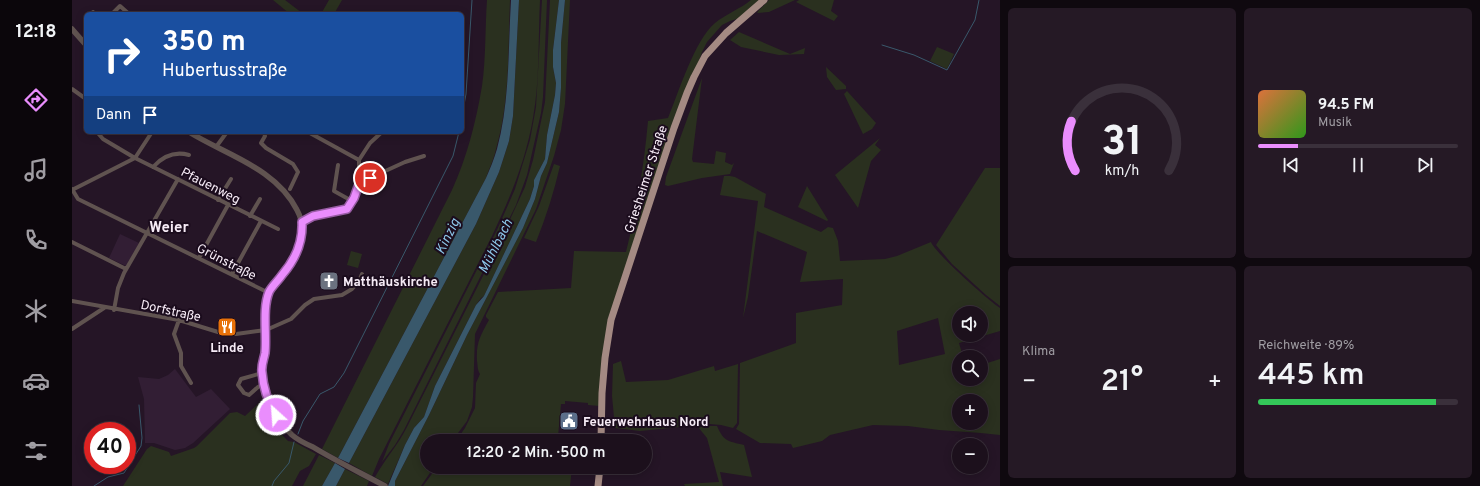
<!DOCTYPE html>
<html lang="de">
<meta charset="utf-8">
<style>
:root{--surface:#1c101c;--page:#251925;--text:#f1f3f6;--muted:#a09da3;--line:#3a303b;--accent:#ea8dfd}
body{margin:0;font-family:Overpass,sans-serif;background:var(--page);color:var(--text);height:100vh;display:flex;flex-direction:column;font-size:15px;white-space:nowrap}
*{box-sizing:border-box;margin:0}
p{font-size:13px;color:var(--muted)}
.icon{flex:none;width:22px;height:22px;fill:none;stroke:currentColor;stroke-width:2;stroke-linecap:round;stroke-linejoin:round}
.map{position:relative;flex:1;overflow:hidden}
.side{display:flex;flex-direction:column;gap:8px;padding:8px;background:#0f090f;width:480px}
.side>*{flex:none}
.hud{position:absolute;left:12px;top:12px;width:380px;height:122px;border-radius:6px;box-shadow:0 2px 10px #0003,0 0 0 1px var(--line);background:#1a4fa0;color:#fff;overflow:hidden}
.buttons{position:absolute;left:880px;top:306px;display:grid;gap:8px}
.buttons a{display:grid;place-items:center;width:36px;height:36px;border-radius:50%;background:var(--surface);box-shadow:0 2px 10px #0003,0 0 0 1px var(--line);font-size:20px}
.speed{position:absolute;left:12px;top:422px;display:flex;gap:8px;font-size:20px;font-weight:700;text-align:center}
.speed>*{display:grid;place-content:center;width:52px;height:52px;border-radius:50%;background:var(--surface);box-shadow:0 2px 10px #0003,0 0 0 1px var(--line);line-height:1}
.speed .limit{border:6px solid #d22;background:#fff;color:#111}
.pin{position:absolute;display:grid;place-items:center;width:34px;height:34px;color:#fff;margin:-17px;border:2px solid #fff;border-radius:50%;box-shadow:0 1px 4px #0007}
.me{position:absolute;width:44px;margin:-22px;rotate:334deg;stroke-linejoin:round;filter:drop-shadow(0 0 3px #0008)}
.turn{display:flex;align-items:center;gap:14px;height:84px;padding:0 12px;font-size:18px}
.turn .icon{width:52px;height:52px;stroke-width:2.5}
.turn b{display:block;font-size:28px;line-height:34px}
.then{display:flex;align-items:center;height:38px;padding:0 12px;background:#0003;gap:8px;font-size:15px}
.big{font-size:30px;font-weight:600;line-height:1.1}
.side .card{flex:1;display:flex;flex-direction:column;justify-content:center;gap:6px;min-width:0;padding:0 14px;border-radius:6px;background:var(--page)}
.side .dial{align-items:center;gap:0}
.dial svg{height:104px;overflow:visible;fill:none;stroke:var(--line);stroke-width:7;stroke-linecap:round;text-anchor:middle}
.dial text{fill:var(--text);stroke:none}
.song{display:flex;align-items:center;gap:12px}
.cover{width:48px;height:48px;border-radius:6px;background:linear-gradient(135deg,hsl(20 70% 55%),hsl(110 70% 35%))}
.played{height:4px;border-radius:2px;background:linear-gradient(90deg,var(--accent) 20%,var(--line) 20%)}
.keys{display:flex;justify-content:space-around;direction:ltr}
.heat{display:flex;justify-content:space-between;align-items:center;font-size:22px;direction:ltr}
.charge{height:6px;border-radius:3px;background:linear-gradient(90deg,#34c759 89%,var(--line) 0)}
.side .tiles{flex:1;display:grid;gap:8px;grid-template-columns:repeat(2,1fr)}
.trip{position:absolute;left:348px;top:434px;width:232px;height:40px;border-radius:20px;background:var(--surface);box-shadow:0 2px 10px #0003,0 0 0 1px var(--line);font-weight:600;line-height:40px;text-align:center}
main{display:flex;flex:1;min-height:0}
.tabs{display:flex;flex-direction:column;width:72px;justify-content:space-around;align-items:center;background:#0b060b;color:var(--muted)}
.tabs .icon{width:28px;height:28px}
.tabs .selected{color:var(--accent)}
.tabs b{font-size:18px;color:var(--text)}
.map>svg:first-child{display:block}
</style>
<main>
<nav class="tabs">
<b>12:18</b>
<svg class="icon selected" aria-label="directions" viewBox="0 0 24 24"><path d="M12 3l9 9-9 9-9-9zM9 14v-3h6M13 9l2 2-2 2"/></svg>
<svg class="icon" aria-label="music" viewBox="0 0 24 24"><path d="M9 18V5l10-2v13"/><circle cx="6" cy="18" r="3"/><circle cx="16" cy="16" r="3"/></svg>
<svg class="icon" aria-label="phone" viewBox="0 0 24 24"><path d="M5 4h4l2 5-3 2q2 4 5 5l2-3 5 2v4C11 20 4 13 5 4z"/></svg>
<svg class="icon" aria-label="climate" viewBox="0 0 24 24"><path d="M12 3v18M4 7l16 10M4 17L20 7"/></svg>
<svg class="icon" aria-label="car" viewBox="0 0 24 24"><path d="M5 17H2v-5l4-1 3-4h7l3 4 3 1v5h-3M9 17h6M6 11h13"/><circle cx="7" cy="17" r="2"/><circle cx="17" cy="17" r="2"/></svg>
<svg class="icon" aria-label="filters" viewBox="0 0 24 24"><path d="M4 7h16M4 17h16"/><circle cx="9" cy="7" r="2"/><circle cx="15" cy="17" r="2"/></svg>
</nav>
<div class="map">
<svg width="928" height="486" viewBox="0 0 928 486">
<rect width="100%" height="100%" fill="#251526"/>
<path fill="#321e34" d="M48 234 67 243 54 266 37 258Z
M103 369 124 397 139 389 158 409 121 443 113 448 103 450 82 443H73L72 399 66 377 87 379 96 375Z"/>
<path fill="#2a301f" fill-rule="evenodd" d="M201 0H213L230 13 218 14Z
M257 0H270L262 14H249Z
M415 0H438C436 49 438 102 424 149 422 159 417 169 414 178L266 458 250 449 380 190C395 157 404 122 410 86 414 58 413 28 415 0Z
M447 0H468C466 39 468 80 461 118 454 160 438 198 420 236L307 459 300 476 277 463 404 224 427 172 437 141 441 116Z
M470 0H475L471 97 469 113 455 175 444 205 332 430 323 445 310 462 317 444 425 230 443 189 458 140 464 107Z
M478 0H487L481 50V67L484 83 483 95 475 135 473 159 462 180V186L458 199 412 296 409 298 404 305 363 386 352 417 342 428 333 445 316 484 303 477C313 459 326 445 335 427L422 254 453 187 461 160 473 102Z
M493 0H498L493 104 489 130 482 156 464 209 403 334 401 397 400 407 395 421 380 441H355V467H362L349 486H322L323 481 357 415 395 335 451 228 463 199 469 176 475 163 487 112 489 88V43Z
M679 0H690L668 18 658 21 650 25 635 42 630 52 546 291 528 406 516 405V403L493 401V404H489L486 437 503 440V441H384L393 428 403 408 404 383 408 374C405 369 406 366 405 361 404 343 408 336 417 320L414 317V315L426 292 499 288 502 251 554 252C565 208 572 166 576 121L596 118C606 94 623 39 643 23 654 14 668 9 679 0Z
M697 0H723L697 12 685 13 687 10Z
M727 0H762L759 11 766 16 762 21 724 2Z
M667 32 718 54 733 48 732 54 707 55 669 47 658 40Z
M865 47 882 54 875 69 858 61Z
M754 67 774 86V89L764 90 755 77Z
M630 78 620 159 621 162 642 164 644 151 654 153 653 162 660 165 662 163 658 174 630 178 596 186 593 185 594 177Z
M775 91 804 123 800 129 791 134 772 94Z
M808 138 803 145 809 150 799 161 786 208 763 175Z
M482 164 488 166C482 192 474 217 464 242L452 238 467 206Z
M913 168H928V306L914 295 880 264 864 245Z
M652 176H658L663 177 694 194 692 207 749 232 756 227 761 228 766 241 768 261 813 259 825 256 859 242C863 253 916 300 928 308V331L887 343 891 357H887V379H909V365L928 359V435L909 433 867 430 836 426 801 425 758 435 750 441 721 448 719 444 688 443 664 429 667 424 668 363 724 343V313L770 305 771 279 728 282 735 252 685 231 676 297 671 318 686 201 648 195ZM887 313H909V335H887ZM866 318 873 354 827 365 825 331ZM887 401H909V423H887Z
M735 186 756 220 755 221 726 207Z
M279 251 290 254 286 268 275 265Z
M549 361 554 382 596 380 642 366 643 371 666 364 665 423 661 428 649 425 638 424 568 431 543 428 540 396 541 364Z
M189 401C196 416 204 429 216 441L222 442 244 454 237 466 228 471 220 486H51L75 449 79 446 97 452 99 456 122 448 125 446 158 413 165 412 173 416Z
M636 426H645C652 442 656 441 672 445L680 477 648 472 651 486H613L612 484 647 482 635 438 626 427Z
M247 455 263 463 250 486H231Z
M365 467H500L498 486H351Z
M273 469 297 481 295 486H264Z"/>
<path fill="#39586b" d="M439 0H447L441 116 437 141 427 172 404 224 277 463 266 458 414 178C418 169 422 159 425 149 438 102 436 49 439 0Z
M487 0H493L489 43V88L487 112 475 163 469 176 463 199 451 228 395 335 357 415 323 481V486H316L333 445 342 428 352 417 363 386 404 305 412 296 458 199 462 186V180L473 159 475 135 483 95 484 83 481 67V50Z
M263 463 273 469 264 486H250Z"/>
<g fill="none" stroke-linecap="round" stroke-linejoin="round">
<path stroke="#39586b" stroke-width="1" d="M810 45 842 55 875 70 903 20 907 0
M390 116 394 94 400 0
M226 434 231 421 248 394 262 387 272 373 381 156 387 132
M22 486 36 477 52 473 69 446 70 438 67 405
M200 486 202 481 217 463 222 442"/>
<path stroke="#605350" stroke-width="4" d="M21 12 22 14
M40 14 48 6 57 14
M0 89 14 99
M25 132 31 139 63 158 206 229
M192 132 193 136 189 143 194 148 221 164 226 172 218 189
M236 132 287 160
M144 147 155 132
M266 165 262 191 280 201
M81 167C91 156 103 151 117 155
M287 183V160L298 143 310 132
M0 189 6 199 197 293
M0 190 63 158 80 132
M146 200 159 179
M178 216 188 199
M230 222 241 216 275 209 281 198 287 183 333 162 352 156
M0 242 54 269
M127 258 156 205
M160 274 189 221
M0 301 107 320 146 332 164 334 194 330 219 319 233 305 242 299 270 295 280 289 287 281 290 274
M42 310 46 288 52 273 106 179
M107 320 102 334 109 353V366L119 383
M0 329 32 308
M190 373 169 379 166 385 172 393 177 395 186 387 192 384"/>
<path stroke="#605350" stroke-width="5.5" d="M0 29 14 45
M117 132C154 155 204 168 225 210 237 232 226 256 212 274 208 279 203 283 200 288 191 301 194 329 193 344 193 353 189 362 190 371 191 395 203 419 220 435 226 440 234 444 241 447 264 461 289 473 313 486"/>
<path stroke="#a48a83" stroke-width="7" d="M529 441 530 393 533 358 539 320 602 128 615 93 622 77 633 56 654 33 692 0
M526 486 528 467"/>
</g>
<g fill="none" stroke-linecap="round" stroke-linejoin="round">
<g stroke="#985ca4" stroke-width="10">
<path id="route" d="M204 415C196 402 191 387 190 372 189 365 192 359 193 353 195 335 190 309 197 292 200 286 206 281 210 275 223 260 231 242 230 222L241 216 275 209 282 198 287 184 298 178"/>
</g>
<use href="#route" stroke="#ea8dfd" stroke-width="7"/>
</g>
<defs>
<g id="church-square" transform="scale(1)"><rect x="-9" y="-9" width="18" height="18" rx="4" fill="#6b7280" stroke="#1b0c1d"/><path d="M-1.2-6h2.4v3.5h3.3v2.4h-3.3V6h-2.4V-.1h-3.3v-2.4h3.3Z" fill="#fff"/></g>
<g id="restaurant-square" transform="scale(1)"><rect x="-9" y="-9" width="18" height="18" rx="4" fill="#e8710a" stroke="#1b0c1d"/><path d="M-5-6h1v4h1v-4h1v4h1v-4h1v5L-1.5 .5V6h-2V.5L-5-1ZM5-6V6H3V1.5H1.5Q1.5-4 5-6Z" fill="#fff"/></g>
<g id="civic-square" transform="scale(1)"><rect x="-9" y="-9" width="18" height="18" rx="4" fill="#5c6f8a" stroke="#1b0c1d"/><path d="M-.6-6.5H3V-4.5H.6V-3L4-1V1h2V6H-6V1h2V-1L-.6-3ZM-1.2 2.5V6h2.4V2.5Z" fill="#fff"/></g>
</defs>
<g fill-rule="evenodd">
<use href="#church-square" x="257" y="281"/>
<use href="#restaurant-square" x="155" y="327"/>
<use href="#civic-square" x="497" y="421"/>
</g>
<g text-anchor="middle" stroke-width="4" stroke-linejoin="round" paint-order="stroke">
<g font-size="13" fill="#f6ebf6" stroke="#1b0c1d">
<text transform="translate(573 179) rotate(-72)" y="5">Griesheimer Straße</text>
<text transform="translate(139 185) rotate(27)" y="5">Pfauenweg</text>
<text transform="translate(155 261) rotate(27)" y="5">Grünstraße</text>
<text transform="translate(99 310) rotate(12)" y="5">Dorfstraße</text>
</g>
<g font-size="13" font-weight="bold" fill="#f6ebf6" stroke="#1b0c1d" text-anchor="start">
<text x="271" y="286">Matthäuskirche</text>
<text x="155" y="352" text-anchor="middle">Linde</text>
<text x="511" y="426">Feuerwehrhaus Nord</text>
</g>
<g font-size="14" font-style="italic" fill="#8dc7e9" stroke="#1b0c1d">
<text transform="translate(375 236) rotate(-64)" y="5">Kinzig</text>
<text transform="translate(423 246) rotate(-63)" y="5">Mühlbach</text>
</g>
<g font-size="15" font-weight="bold" fill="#f6ebf6" stroke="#1b0c1d">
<text x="97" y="232">Weier</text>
</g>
</g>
</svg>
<div class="buttons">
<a><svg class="icon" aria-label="sound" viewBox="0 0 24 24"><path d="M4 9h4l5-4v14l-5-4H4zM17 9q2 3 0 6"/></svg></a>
<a><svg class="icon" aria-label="search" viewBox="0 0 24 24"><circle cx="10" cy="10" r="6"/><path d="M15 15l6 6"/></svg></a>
<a>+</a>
<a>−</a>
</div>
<div class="speed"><div class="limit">40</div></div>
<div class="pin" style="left:298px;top:178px;background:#d93025"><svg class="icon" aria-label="arrive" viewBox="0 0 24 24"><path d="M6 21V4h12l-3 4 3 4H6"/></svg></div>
<svg class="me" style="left:204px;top:415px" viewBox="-20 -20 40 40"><circle r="17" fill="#ea8dfd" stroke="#fff" stroke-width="3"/><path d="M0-11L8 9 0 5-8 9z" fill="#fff"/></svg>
<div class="trip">12:20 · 2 Min. · 500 m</div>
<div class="hud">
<div class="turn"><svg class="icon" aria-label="right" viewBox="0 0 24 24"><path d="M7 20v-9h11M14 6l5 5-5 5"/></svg><div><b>350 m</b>Hubertusstraße</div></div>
<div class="then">Dann<svg class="icon" aria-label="arrive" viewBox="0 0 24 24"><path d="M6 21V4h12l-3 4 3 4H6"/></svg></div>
</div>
</div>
<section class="side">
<div class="tiles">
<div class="card dial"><svg viewBox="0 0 100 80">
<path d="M14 69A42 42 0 1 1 86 69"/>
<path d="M14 69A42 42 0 0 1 11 31" stroke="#ea8dfd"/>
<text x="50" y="56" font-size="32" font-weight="700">31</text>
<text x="50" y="72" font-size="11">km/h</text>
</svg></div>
<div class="card">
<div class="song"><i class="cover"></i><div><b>94.5 FM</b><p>Musik</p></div></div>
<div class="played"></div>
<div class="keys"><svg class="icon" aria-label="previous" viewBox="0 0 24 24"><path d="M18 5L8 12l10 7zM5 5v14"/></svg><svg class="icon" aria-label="pause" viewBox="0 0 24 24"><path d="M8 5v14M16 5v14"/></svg><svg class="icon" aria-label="next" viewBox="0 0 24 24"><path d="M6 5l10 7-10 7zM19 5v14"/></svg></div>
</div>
<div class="card"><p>Klima</p>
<div class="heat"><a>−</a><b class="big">21°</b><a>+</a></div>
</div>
<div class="card"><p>Reichweite · 89%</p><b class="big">445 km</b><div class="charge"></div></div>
</div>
</section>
</main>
